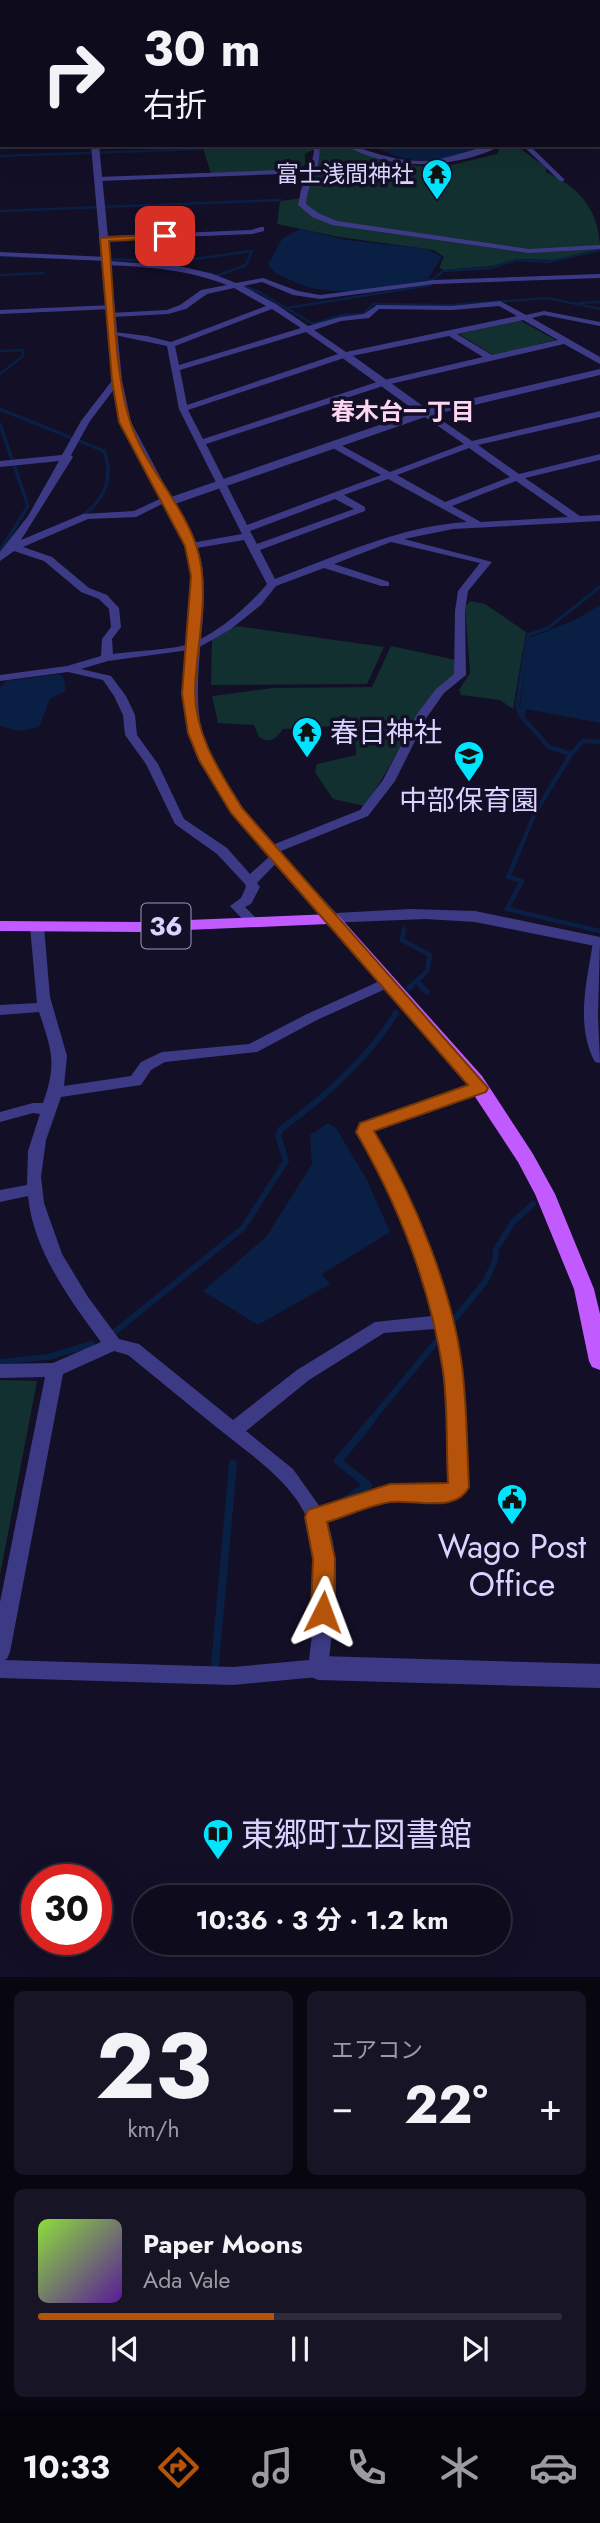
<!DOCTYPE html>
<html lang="ja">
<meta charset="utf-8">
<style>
:root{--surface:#0e0b1c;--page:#171425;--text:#f1f3f6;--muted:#9b9ba3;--line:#2e2b3b;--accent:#b45309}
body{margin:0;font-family:Jost,"Noto Sans JP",sans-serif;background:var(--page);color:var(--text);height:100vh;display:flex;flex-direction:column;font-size:26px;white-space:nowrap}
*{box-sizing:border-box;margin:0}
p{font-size:23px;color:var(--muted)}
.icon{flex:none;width:38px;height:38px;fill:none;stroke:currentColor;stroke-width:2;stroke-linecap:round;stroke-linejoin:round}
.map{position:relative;height:1977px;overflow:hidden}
.drawer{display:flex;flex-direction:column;gap:14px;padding:14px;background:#08060f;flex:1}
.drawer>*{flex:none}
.top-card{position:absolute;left:0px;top:0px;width:600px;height:147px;box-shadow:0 7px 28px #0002,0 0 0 2px var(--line);background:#0e0b1c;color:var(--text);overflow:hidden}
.speed{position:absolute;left:21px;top:1864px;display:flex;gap:14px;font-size:35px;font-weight:700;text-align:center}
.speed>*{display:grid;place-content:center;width:91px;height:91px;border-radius:50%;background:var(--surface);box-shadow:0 7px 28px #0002,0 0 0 2px var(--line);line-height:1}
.speed .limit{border:10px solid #d22;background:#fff;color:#111}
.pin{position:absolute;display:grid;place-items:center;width:60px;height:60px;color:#fff;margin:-30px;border-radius:14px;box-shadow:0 4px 10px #0006}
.me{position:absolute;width:77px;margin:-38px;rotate:3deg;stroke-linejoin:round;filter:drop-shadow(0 0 5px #0008)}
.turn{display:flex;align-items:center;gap:24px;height:147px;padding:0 28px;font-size:32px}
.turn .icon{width:91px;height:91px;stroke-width:2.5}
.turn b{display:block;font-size:49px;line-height:60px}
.big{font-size:52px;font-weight:700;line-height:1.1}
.drawer .card{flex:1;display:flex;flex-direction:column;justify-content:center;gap:10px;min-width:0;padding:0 24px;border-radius:10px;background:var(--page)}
.drawer .dial{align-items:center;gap:0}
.dial b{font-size:91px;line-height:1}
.song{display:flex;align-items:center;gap:21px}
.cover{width:84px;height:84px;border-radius:10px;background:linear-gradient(135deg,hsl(90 70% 55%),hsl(270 70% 35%))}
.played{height:7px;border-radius:4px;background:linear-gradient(90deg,var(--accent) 45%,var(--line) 45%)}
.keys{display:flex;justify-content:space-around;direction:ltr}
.heat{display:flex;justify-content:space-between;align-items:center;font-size:38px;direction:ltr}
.drawer .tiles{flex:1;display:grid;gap:14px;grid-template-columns:1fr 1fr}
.card:last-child{grid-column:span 2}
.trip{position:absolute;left:133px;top:1885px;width:378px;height:70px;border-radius:35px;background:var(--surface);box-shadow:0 7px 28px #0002,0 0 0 2px var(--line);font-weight:700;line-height:70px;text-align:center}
.tab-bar{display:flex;height:112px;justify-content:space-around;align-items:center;background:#06040b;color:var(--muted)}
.tab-bar .icon{width:49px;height:49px}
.tab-bar .current{color:var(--accent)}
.tab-bar b{font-size:32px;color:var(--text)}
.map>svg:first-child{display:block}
</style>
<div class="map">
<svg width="600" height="1977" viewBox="0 0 600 1977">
<rect width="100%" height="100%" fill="#130f26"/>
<path fill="#12302f" d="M202 145H313L315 149 305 154V164L300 170 211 173Z
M318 145H344L391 163 439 168 497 154 500 147H518L546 167V172C580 187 600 212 600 249L553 260 516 259 492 266 444 270 439 268 444 257 434 250 339 237 277 224 280 201 304 198Z
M519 320 556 340 493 355 459 334Z
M470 601 485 604 526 632 513 709 500 700 461 695 459 690 470 673 465 607Z
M237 626 384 647 367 684 211 685 212 637Z
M391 646 456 660 455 674C412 710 397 762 364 806L333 799 315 772 317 764 356 755 355 728 352 725 283 729C277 737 271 745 259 737L254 725 218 723 212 696 273 688 372 687Z
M0 1380 37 1381 0 1575Z"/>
<path fill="#0a1f44" d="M372 145H469L476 148C436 165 411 166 372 145Z
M300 229 347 240 427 249 442 257 427 280C381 287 333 301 290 280 281 276 273 273 268 264L282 239Z
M600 605V723L520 708 529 638 577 619Z
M59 674 64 678 66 691 50 699 39 727 19 731 0 726V688L6 681Z
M328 1123 336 1128 367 1180 390 1232 322 1274 330 1284 258 1325 203 1291 266 1237 312 1164 310 1135Z"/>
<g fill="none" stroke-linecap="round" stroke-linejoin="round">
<path stroke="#0a1f44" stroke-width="2.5" d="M174 2 180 0
M0 156 202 149
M0 211 281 200
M0 256 136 260 212 274
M173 262 252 251 246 265 216 276
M0 275 44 273
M427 280H432L443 271 490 268 517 260 548 262 600 250
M238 284 259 292 313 324 343 315 364 314 373 304 451 305 548 298 600 309
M579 303 600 302
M287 308 431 285
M0 351 23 350V356L0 374"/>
<path stroke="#0a1f44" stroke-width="3.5" d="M0 409 104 451C114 476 105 500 83 515
M0 424 28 506 0 551
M526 646 528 635 548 628 600 587"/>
<path stroke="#0a1f44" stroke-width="4.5" d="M524 709 522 717 549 747 571 754 535 813 508 877 522 881 507 909 600 931
M522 717 517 706 527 644
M571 754 583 741 600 742
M404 929 402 940 430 955 427 971 409 988
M417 982 423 988"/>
<path stroke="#0a1f44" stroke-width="6" d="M421 986 427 992
M409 988 411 986
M448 1327 485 1282 495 1261 496 1249 513 1222 533 1204
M116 1331 243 1228 286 1161 278 1135 281 1129C325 1097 367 1060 396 1013
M0 1362 48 1357 92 1344
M369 1423 440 1337"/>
<path stroke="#0a1f44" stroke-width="8" d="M344 1501 368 1485 338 1461 371 1421
M215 1665 233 1464"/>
<path fill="#3d3a85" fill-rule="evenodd" d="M246 0H253L254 2H248Z
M339 0H345L346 2H340Z
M598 15H600V19H598Z
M0 44H2V48H0Z
M2 55V59L0 60V56Z
M0 73H2V77H0Z
M598 91 600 92V96L598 95Z
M0 105H2V109H0Z
M598 115H600V119H598Z
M0 116H2V120H0Z
M313 145H319C323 167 307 183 306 204L318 213 337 221 529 249 600 245V249L529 253 332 225 312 217 298 205 301 190 308 173 99 181 96 179 99 177 310 169 314 152Z
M344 145C355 145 364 150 375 153 391 158 407 161 423 161 451 160 476 145 503 145 456 169 391 172 344 145Z
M522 145H529L564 179V181H560Z
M261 227H264V231L252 234 105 240 101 238 105 236 251 230Z
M0 252 107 257 111 259 109 261 179 266 213 274 236 283 263 278 298 291 320 295 434 280 600 274V278L434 284 320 299 293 295 262 282 243 286 276 304 308 326 340 317 364 314 377 305 452 306 500 301 526 315 544 311 600 322V326L544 315 532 318 600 357V364L564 344 386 385 206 444 247 525 381 475 331 447V443H337L390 472 464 444 422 415V411H428L472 441 600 411V417L478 445 519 474 600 454V460L525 478 580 516 600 515V521L453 529 404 539 492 562 468 591 465 611 466 675 444 693 427 717 395 781 368 816 276 853 282 857 257 883 260 887 251 904 245 907 260 922 258 925H248L230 906 241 898 246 887 245 884 217 854 175 824 146 764 125 735 123 715 114 696 103 680 68 672 0 681V675L67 666 101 656 102 639 111 627 109 609 99 599 81 592 44 561 14 551 0 561V552L28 516 59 461 0 467V461L62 455 81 421 114 378H120L121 380 90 421 71 455 73 457 21 540 83 514 134 511 164 497 172 499 136 517 88 519 23 547 52 557 89 588 107 595 119 608 121 627 112 639 113 654C133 651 171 650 189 644 216 635 250 605 267 584L244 540 191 549 186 546 191 543 242 534 179 409 167 346 110 334 114 332 147 336 171 342 266 306 234 288 207 294 186 309 168 314 113 317 109 315 110 313 167 310 180 305 201 290 227 285C188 270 150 267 108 265L104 263 106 261 0 256ZM499 306 517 316 346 352 314 330 341 321 369 318 379 309 452 310ZM272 309 301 328 179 365 175 346ZM523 320 558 340 492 355 457 334ZM306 332 338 354 187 405 180 370ZM449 336 483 357 380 381 203 439 188 410 347 357ZM469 448 510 477 445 502 397 475ZM388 479 467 522C400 526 337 556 275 579L260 550 365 511V507L344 495ZM516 481 568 517 481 522 452 506ZM335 499 354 509 257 544 250 531ZM391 542 480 563 458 591 455 611 454 674 436 689 417 714 383 780 360 810 265 848 264 851 265 854 271 855 250 874 227 848 184 819 158 764 137 735 135 715 126 696 111 676 81 669 108 661 196 649 231 629 261 605 276 586 324 568 381 586H389V582L334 564Z
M114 305 115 307 111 309 0 314V310Z
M37 923 44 927 50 997 67 1056 64 1086 131 1076 141 1062 162 1052 249 1044 307 1014 382 980 387 978 394 983 392 986 317 1020 257 1052 165 1062 151 1070 141 1085 61 1097 46 1140 41 1177 44 1203 62 1254 88 1297 119 1339 139 1344 233 1420 297 1370 375 1322 432 1316C418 1251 389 1191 357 1132L369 1119 480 1083 485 1084 487 1088 485 1092 379 1127 373 1133C406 1193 436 1255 451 1322 464 1375 466 1432 467 1487 455 1512 412 1497 390 1501 369 1504 347 1515 327 1521 344 1568 333 1620 328 1668L325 1675 318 1677 233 1685 0 1678V1602L45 1377 0 1378V1364L53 1363 101 1342C70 1300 33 1250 28 1196L0 1202V1190L27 1185 28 1151 40 1114 33 1113 0 1122V1112L33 1103H43C57 1063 52 1051 39 1012L0 1015V1005L37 1003 30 927ZM435 1329C446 1380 449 1431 449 1483L446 1485H390L320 1507 293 1469 246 1431 309 1380 384 1333ZM114 1351 128 1355C157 1379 186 1402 215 1426 249 1454 296 1483 310 1526 323 1569 314 1616 309 1660L233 1667 4 1660 7 1659 10 1652 63 1374Z
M600 938 598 1016 600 1063 595 1062C575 1025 587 981 593 942Z"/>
<path fill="#3d3a85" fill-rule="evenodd" d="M126 0H133L125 2Z
M598 76H600V80H598Z
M91 145H99L122 380 131 422 171 497 417 412 341 357V353H349L427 409 600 369V375L428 416 175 504C182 518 192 532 197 546 216 598 188 672 202 731 217 794 293 865 336 913L410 909 475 911 600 937V947L475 922 426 919 326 923 231 813 199 760 188 733 182 694 191 576 185 546 119 422 112 380Z
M318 1656 600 1664V1688L318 1680 309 1676 306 1668 309 1660Z"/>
<path fill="#c25bff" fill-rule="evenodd" d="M41 0H68L71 2H43Z
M362 0H390L359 2Z
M525 0H563L566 2H527Z
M598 2H600V6H598Z
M332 914 338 915 482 1076 533 1154 555 1194 594 1289 600 1314V1370L592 1367 589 1361 574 1289 535 1194 518 1162 468 1086 328 924 140 932 0 931V921L140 922Z"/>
</g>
<path fill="#b45309" stroke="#753606" stroke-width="2" d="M168 234 165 238 109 241C114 293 114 372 130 421 144 466 183 503 197 548 211 593 196 645 195 691 195 736 220 772 242 808L488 1088 486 1092 374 1131C415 1198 455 1296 463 1375 467 1412 467 1450 469 1487 456 1514 415 1499 391 1502 370 1505 347 1516 327 1522L335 1559 334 1612 330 1619 323 1622 315 1619 311 1612 313 1559 305 1517 308 1510 390 1484 448 1483C446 1446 448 1407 443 1371 430 1286 399 1206 356 1132L360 1123 468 1085 231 813 199 760 188 733 182 694 191 576 185 546 119 422 112 380 100 238Z"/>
<defs>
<g id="temple-pin" transform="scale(1.575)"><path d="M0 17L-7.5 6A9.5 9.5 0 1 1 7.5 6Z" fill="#00e5ff" stroke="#130f26"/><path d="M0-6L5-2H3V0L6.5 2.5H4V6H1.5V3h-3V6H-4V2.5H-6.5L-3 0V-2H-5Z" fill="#111"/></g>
<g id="school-pin" transform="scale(1.575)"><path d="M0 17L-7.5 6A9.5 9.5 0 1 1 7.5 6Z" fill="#00e5ff" stroke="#130f26"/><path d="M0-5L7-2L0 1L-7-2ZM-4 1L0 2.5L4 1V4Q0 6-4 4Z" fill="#111"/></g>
<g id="civic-pin" transform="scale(1.575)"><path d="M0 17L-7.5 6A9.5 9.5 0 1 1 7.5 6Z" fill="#00e5ff" stroke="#130f26"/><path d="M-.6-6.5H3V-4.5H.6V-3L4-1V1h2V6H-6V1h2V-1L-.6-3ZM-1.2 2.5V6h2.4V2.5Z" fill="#111"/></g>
<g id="library-pin" transform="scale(1.575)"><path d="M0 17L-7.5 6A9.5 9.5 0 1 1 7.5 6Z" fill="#00e5ff" stroke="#130f26"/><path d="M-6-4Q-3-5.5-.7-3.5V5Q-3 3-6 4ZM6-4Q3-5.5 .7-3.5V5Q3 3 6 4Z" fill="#111"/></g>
</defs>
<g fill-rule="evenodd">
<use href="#temple-pin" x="437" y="174"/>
<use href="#temple-pin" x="307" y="732"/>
<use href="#school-pin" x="469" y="756"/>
<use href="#civic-pin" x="512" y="1499"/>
<use href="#library-pin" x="218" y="1834"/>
</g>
<g text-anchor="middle" stroke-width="7" stroke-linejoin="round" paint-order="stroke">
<g font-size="23" fill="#d9d4ff" stroke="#130f26" text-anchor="end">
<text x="414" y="182">富士浅間神社</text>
</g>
<g font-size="24" font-weight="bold" fill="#ffd6f0" stroke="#130f26">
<text x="403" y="420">春木台一丁目</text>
</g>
<rect fill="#130f26" stroke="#9e99be" stroke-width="2" x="141.5" y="903.5" width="49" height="45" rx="5"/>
<g font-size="26" font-weight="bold" fill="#d9d4ff">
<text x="166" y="935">36</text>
</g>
<g font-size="28" fill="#d9d4ff" stroke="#130f26" text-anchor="start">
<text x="330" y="742">春日神社</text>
<text x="469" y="810" text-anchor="middle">中部保育園</text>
</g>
<g font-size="33" fill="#d9d4ff" stroke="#130f26">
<text x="512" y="1558">Wago Post<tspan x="512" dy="38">Office</tspan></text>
<text x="241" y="1846" text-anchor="start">東郷町立図書館</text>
</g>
</g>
</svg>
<div class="speed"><div class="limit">30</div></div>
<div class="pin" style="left:165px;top:236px;background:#d93025"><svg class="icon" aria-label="arrive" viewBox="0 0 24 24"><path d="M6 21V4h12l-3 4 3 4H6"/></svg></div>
<svg class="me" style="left:323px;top:1612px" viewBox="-20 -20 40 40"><path d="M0-17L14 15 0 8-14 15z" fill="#b45309" stroke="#fff" stroke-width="4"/></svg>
<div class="trip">10:36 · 3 分 · 1.2 km</div>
<div class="top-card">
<div class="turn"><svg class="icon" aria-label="right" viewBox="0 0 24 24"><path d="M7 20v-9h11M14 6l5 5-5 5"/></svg><div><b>30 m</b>右折</div></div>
</div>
</div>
<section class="drawer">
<div class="tiles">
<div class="card dial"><b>23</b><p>km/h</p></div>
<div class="card"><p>エアコン</p>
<div class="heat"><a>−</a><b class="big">22°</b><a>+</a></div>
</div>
<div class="card">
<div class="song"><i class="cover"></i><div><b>Paper Moons</b><p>Ada Vale</p></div></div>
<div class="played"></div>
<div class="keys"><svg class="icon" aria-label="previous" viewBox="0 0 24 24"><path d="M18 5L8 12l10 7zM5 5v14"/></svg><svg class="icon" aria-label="pause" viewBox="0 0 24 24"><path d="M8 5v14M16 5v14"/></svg><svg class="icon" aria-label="next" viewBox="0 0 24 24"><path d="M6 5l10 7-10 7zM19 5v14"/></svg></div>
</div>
</div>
</section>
<nav class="tab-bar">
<b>10:33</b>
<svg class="icon current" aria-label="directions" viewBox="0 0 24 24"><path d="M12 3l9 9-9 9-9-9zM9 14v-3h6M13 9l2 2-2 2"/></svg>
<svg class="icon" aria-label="music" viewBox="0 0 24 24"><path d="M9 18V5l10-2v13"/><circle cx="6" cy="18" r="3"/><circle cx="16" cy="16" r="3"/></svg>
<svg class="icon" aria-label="phone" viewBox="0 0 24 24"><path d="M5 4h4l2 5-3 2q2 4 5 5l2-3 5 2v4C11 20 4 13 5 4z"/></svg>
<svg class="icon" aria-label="climate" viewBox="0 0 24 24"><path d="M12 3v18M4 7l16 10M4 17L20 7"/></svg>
<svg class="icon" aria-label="car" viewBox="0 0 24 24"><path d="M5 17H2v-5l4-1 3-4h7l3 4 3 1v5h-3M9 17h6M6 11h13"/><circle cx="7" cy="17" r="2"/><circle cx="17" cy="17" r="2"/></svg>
</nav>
